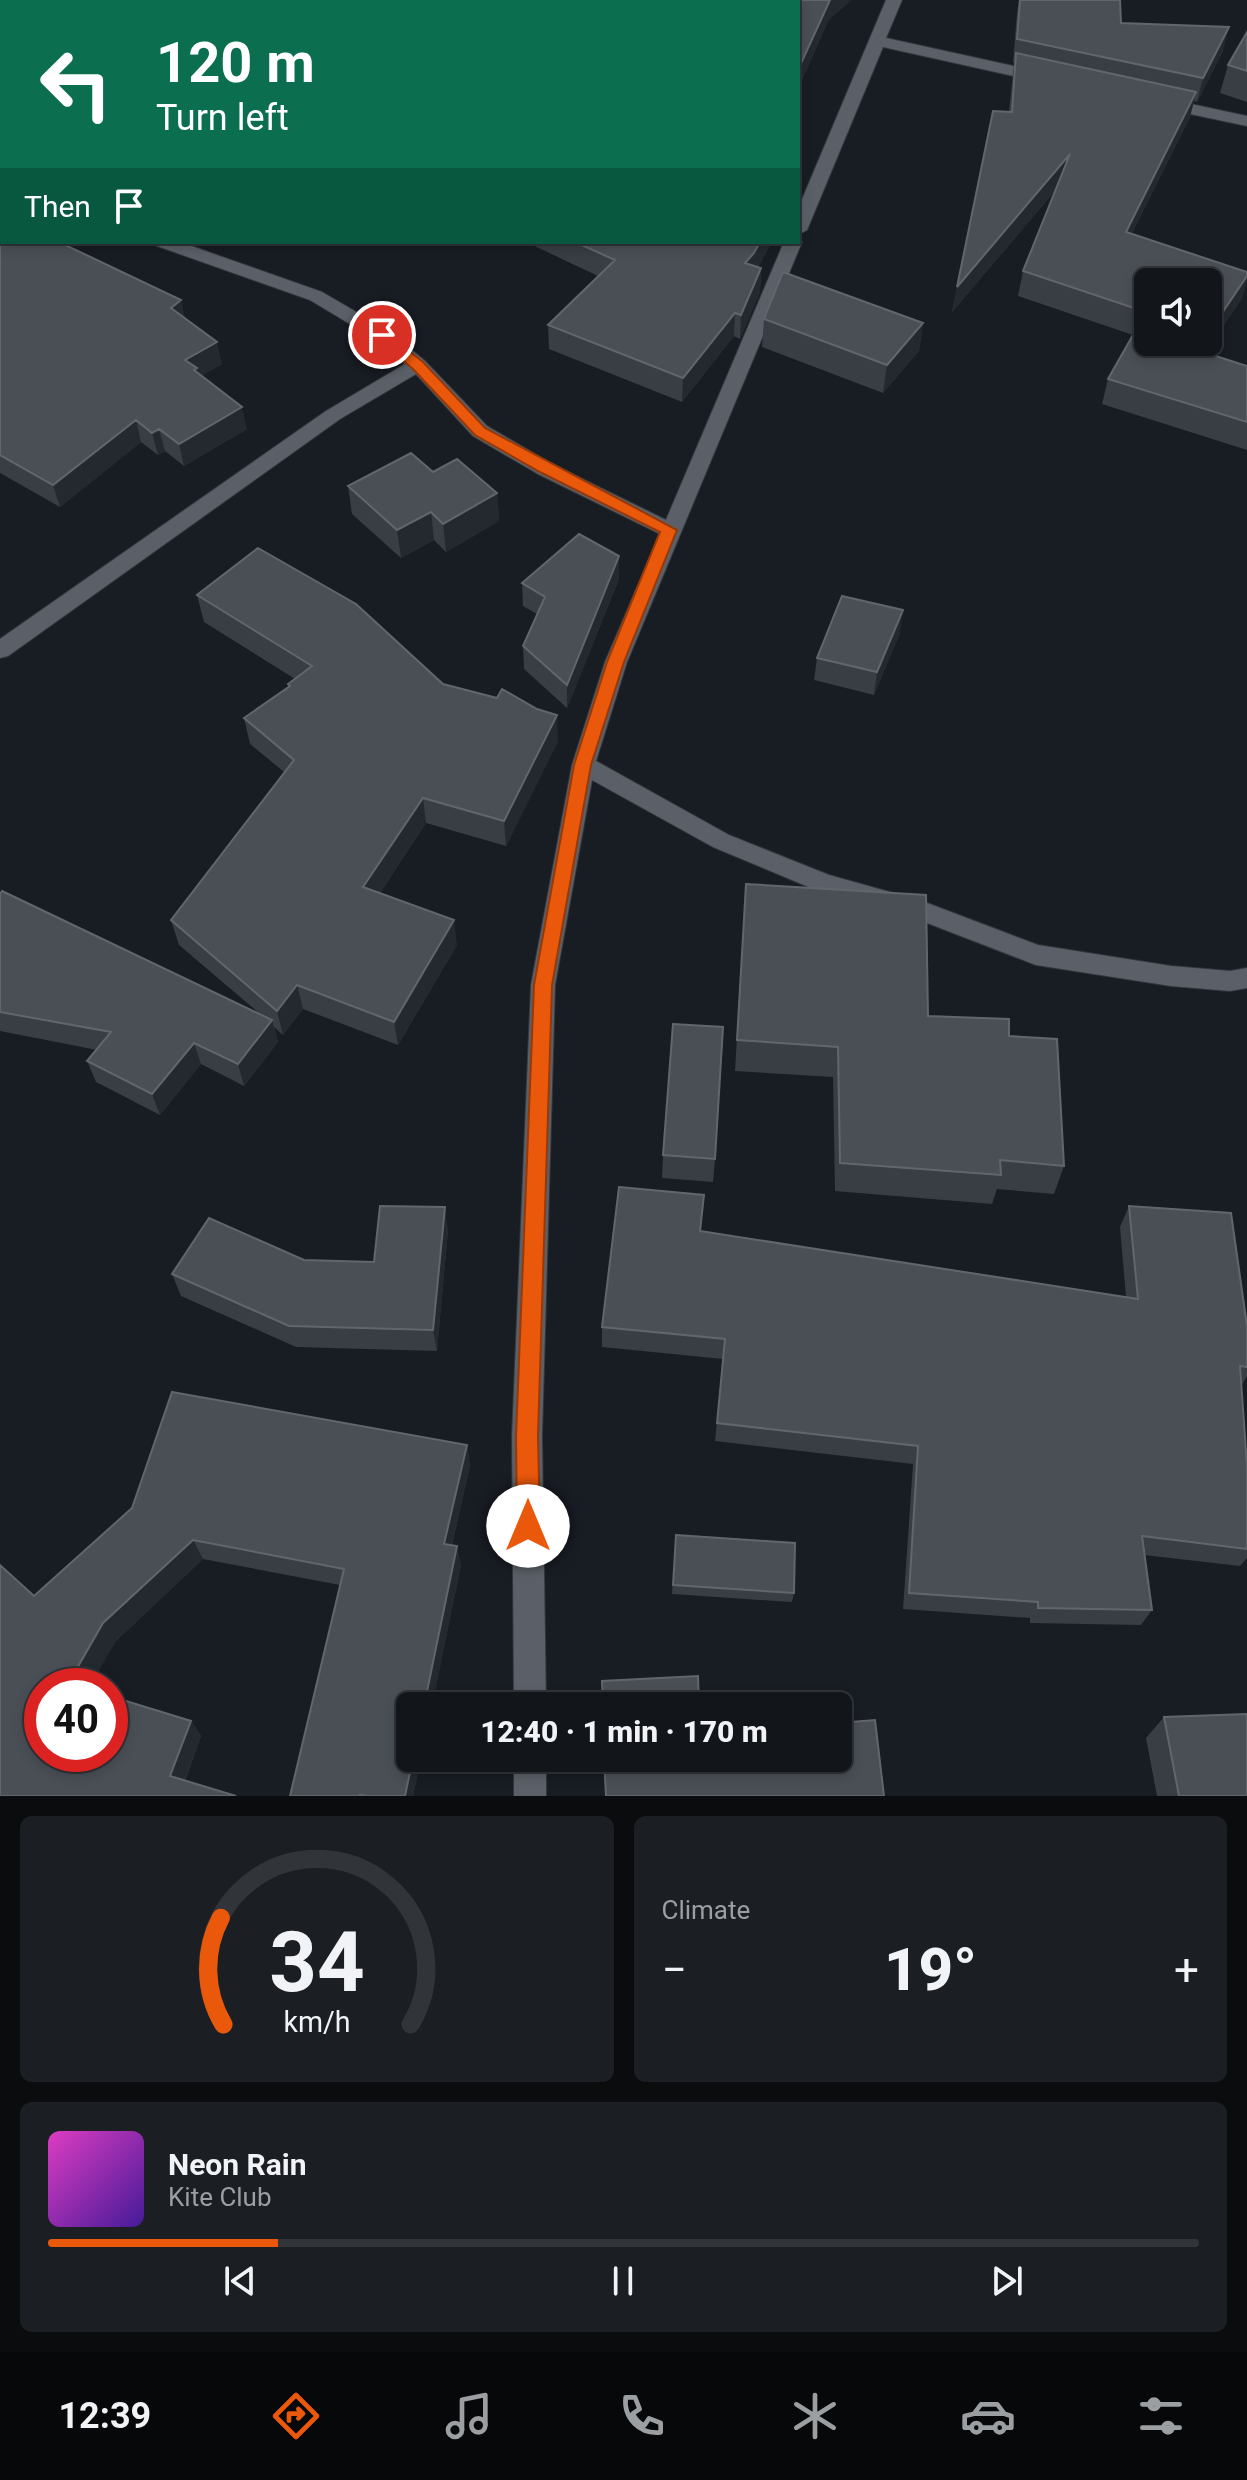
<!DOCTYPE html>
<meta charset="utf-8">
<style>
:root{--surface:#12151a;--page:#1b1e23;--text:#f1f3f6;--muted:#9c9fa2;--line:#313439;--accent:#ea580c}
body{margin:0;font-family:Roboto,sans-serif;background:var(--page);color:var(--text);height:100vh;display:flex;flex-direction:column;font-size:30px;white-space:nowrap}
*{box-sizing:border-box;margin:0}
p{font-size:26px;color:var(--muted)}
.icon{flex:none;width:44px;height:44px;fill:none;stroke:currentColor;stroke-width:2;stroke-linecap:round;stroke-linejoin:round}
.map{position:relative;height:1796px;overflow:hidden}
.panel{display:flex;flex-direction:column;gap:20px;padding:20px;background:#0a0c0e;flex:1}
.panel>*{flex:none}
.guide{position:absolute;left:0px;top:0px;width:800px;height:244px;box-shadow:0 4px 12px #0003,0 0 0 2px var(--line);background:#0b6e4f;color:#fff;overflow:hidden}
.tools{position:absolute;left:1134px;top:268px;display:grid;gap:16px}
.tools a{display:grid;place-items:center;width:88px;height:88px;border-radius:12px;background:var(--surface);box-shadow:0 4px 12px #0003,0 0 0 2px var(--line);font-size:40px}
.speed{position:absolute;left:24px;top:1668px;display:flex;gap:16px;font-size:40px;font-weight:700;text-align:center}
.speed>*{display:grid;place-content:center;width:104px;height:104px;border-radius:50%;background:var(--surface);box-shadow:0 4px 12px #0003,0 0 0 2px var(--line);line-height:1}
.speed .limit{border:12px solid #d22;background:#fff;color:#111}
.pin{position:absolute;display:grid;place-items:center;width:68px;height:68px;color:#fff;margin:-34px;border:4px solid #fff;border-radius:50%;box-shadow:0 2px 8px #0007}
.me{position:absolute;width:88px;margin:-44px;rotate:0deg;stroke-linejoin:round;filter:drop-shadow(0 0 6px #0008)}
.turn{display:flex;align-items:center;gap:28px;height:168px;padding:0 24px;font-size:36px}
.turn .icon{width:104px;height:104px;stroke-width:2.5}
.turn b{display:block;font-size:56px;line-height:68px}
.then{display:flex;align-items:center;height:76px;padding:0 24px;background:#0003;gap:16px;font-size:30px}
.big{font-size:60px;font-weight:800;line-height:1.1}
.panel .card{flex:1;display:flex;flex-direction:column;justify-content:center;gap:12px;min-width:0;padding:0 28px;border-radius:12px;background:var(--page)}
.panel .dial{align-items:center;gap:0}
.dial svg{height:208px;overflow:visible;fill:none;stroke:var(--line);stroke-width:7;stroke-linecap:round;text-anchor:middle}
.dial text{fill:var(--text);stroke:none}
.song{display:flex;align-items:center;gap:24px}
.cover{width:96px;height:96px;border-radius:12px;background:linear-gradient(135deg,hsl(310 70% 55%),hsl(260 70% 35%))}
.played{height:8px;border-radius:4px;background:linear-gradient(90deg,var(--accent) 20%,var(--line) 20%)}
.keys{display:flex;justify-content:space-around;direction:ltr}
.heat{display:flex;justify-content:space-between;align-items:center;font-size:44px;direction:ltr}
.panel .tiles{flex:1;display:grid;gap:20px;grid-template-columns:1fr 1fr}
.card:last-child{grid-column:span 2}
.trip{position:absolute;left:396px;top:1692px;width:456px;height:80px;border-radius:12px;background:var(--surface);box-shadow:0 4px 12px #0003,0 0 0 2px var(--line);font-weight:800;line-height:80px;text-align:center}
.tab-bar{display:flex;height:128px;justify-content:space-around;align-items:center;background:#07080a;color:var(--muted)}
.tab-bar .icon{width:56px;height:56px}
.tab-bar .selected{color:var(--accent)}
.tab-bar b{font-size:36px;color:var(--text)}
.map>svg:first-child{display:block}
</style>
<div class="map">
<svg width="1247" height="1796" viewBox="0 0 1247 1796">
<rect width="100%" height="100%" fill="#181c23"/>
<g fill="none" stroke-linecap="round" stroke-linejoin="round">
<g stroke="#34373c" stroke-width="2">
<path id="minor" d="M886 0H902L886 38 1045 73 1053 78 1045 83 883 47 807 230 798 235V209Z
M1163 98 1247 116V126L1157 107 1155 103Z
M0 173H2V184H0Z
M798 238 802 242 627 662 596 761 729 835 829 875 922 901 1038 945 1171 966 1230 971 1247 968V988L1230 991 1171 986 1036 965 909 916 816 890 713 847 592 780 555 985 542 1436 546 1706H514L512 1436 531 985 572 765 605 662 660 534 538 474 473 436 416 374 340 419 8 656 0 658V639L326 411 405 364 375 339 310 300 157 246 154 242H180L322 292 389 331 425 361 487 426 552 464 666 520 784 242H798Z
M514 1758H546V1796H514Z"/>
</g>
<use href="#minor" fill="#5b6068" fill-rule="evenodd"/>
</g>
<path fill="#393d44" d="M74 0H361L358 2H77Z
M1019 0H1120L1121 23 1223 51 1197 102 1194 101 1190 117 1132 233 1247 272V281L1242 298 1205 353 1247 366V450L1102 404 1108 379 1133 335 1018 296 1023 271 1055 191 952 312 957 287 1009 112 1014 63 1013 62 1017 13Z
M1247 32V102L1220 93 1228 65Z
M0 214 185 318 222 364 201 376 247 429 184 466 165 451 158 455 141 442 60 507 0 473Z
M526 242H772L758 267 761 268 760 292 740 339 734 336 682 402 549 349 548 325 598 276Z
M764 319 923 323 919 351 883 393 762 347Z
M433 472 497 493 499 521 446 552 434 540 401 558 352 514 348 486Z
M619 556V579L567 708 524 669 523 646 537 614 523 606 522 583Z
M197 595 443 684 558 741 506 846 426 823 380 893 457 945 398 1045 303 1009 283 1035 274 1027 278 1042 244 1086 201 1064 160 1115 96 1082 87 1061 97 1050 0 1031V894L260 1014 179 945 171 920 284 772 250 744 244 718 288 688V684L295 679 204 622Z
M900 633 874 695 814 680 817 658Z
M746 884 928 1016 1009 1036 1064 1166 1054 1194 997 1189 992 1204 835 1191 833 1077 735 1071Z
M663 1155 715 1159 713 1182 662 1178Z
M704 1195 701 1231 1126 1297 1120 1227 1129 1206 1247 1326V1376L1241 1386 1247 1466V1558L1240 1566 1144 1555 1152 1610 1141 1625 1030 1623V1618L903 1609 913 1464 715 1441 723 1359 602 1347V1327Z
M448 1230 437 1351 296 1347 181 1296 172 1274 304 1260 374 1262Z
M467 1445 470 1466 452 1545 461 1565 413 1796H290L340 1585 203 1559 116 1641 42 1686 191 1721 201 1736 185 1781 0 1796 34 1596Z
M676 1535 794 1593 792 1602 672 1594Z
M1164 1717 1247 1796H1157L1146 1738Z"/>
<path fill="#242930" d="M330 0H361L358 2H328Z
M830 0H852L829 20 798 90V70Z
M1229 27 1223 51 1197 102 1203 78Z
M1196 92 1190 117 1120 257 1126 232Z
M0 104H2V129L0 130Z
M1070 154 1065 179 952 312 957 287Z
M800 170 798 194V174Z
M760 242H772L753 277 745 263Z
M761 268 760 292 740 339 741 315Z
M1247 276V281L1242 298 1190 375 1197 350 1202 342H1208V334Z
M181 300 186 322 171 308Z
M735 313 734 336 682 402 683 378Z
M923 323 919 351 883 393 887 365Z
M217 342 222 364 199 377 185 360Z
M242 407 247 429 184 466 179 444Z
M136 420 141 442 60 507 53 485Z
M159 429 165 451 158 455 152 433Z
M497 493 499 521 446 552 443 524Z
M431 512 434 540 401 558 397 530Z
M619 556V579L567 708V685Z
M903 610 900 633 874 695 877 672Z
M557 715 558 741 506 846 504 821Z
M423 798 426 823 367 912 363 887Z
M454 920 457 945 398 1045 394 1022Z
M297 985 303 1009 283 1035 277 1011Z
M272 1020 278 1042 244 1086 238 1064Z
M194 1043 201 1064 160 1115 152 1094Z
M445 1207 448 1230 437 1351 433 1330Z
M467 1445 470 1466 448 1563 444 1544Z
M193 1540 203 1559 116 1641 90 1686H70L68 1684 103 1623Z
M457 1546 461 1565 432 1706H424Z
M191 1721 201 1736 181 1790 170 1776Z
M413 1758H421L413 1796H405Z"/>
<path fill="#4a4f56" stroke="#62666c" stroke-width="2" d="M98 0H330L328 2H94Z
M534 0H830L798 70V2H532Z
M1020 0H1120L1121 23 1229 27 1203 78 1017 39Z
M1247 32V71L1228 65Z
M2 51V104H0V52Z
M1016 53 1196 92 1126 232 1247 272V276L1208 334V282H1148V342H1202L1197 350 1247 366V422L1108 379 1146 312 1023 271 1070 154 957 287 993 111 1012 112Z
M0 214 2 215V242H59L181 300 171 308 217 342 185 360 197 368 194 370 242 407 179 444 159 429 152 433 136 420 53 485 0 455Z
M575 242H760L754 253 745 263 761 268 741 315 735 313 683 378 548 325 615 260Z
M783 272 923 323 887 365 764 319Z
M411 453 433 472 457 459 497 493 443 524 431 512 397 530 348 486Z
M579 534 619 556 567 685 523 646 545 597 522 583Z
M258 548 356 604 443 684 497 698 502 689 537 709 557 715 504 821 423 798 363 887 454 920 394 1022 297 985 277 1011 171 920 294 760 244 718 290 686 288 684 312 666 197 595Z
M842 596 903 610 877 672 817 658Z
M746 884 926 895 928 1016 1009 1019V1036L1057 1039 1064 1166 1000 1160 1001 1175 840 1163 838 1047 737 1040Z
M2 891 272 1020 238 1064 194 1043 152 1094 87 1061 111 1032 0 1012V894Z
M673 1024 723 1027 715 1159 663 1155Z
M619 1187 704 1195 700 1231 1138 1299 1129 1206 1231 1213 1247 1326V1367L1240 1366 1247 1466V1549L1142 1536 1152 1610 1038 1608V1602L909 1593 918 1446 717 1423 725 1339 602 1327Z
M380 1206 445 1207 433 1330 289 1326 172 1274 209 1218 304 1260 374 1262Z
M172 1392 467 1445 444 1544 457 1546 424 1706H410V1758H413L405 1796H368L360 1795V1796H290L344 1569 193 1540 103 1623 68 1684 75 1686H42V1754H110V1696L191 1721 170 1776 236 1796H0V1565L34 1596 132 1508Z
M676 1535 795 1543 794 1593 673 1585Z
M698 1676 699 1706H603L602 1681Z
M1247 1714V1796H1179L1164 1717Z
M875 1720 884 1796H606L604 1758H838V1723Z"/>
<path fill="#ea580c" stroke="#983908" stroke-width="2" d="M382 330 423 362 485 428 677 530 624 662 591 765 552 985 538 1436 540 1526 536 1534 528 1537 520 1534 517 1526 516 1436 534 985 574 765 607 662 660 532 540 472 475 435 413 369 377 338V331Z"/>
</svg>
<div class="tools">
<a><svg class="icon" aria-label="sound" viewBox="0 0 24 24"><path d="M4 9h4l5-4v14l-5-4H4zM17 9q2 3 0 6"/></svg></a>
</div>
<div class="speed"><div class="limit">40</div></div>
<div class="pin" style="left:382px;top:335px;background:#d93025"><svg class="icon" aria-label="arrive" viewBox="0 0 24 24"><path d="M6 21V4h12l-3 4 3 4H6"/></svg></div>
<svg class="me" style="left:528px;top:1526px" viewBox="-20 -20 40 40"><circle r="19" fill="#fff"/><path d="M0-13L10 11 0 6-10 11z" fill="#ea580c"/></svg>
<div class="trip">12:40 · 1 min · 170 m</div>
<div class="guide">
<div class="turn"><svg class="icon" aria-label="left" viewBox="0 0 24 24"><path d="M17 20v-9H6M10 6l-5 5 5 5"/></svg><div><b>120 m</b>Turn left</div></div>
<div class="then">Then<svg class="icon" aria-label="arrive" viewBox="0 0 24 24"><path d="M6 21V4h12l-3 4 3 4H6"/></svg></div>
</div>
</div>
<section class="panel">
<div class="tiles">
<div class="card dial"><svg viewBox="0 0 100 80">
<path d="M14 69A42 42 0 1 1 86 69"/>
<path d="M14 69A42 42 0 0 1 13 28" stroke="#ea580c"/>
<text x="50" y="56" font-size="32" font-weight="700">34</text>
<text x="50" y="72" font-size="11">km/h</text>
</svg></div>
<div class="card"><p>Climate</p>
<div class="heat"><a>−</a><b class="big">19°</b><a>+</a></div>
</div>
<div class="card">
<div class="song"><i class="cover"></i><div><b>Neon Rain</b><p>Kite Club</p></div></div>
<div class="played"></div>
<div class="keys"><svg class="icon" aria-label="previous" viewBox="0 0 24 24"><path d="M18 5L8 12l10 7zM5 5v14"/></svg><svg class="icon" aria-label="pause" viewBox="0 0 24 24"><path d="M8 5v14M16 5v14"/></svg><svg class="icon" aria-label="next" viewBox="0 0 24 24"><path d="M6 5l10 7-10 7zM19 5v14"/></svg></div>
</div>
</div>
</section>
<nav class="tab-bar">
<b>12:39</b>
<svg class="icon selected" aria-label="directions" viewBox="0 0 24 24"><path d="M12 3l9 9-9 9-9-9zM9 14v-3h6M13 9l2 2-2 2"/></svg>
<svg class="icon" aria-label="music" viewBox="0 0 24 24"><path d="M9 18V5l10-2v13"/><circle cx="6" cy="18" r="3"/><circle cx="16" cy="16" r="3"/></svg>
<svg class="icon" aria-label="phone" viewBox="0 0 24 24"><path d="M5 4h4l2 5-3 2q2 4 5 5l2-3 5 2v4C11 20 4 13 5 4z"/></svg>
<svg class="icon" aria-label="climate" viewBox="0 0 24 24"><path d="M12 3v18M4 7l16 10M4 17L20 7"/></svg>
<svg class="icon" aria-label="car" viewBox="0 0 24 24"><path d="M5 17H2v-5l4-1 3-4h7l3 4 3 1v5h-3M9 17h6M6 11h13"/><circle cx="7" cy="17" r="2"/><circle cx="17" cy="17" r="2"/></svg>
<svg class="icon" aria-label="filters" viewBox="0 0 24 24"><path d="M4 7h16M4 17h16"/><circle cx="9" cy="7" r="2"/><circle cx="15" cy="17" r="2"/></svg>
</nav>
